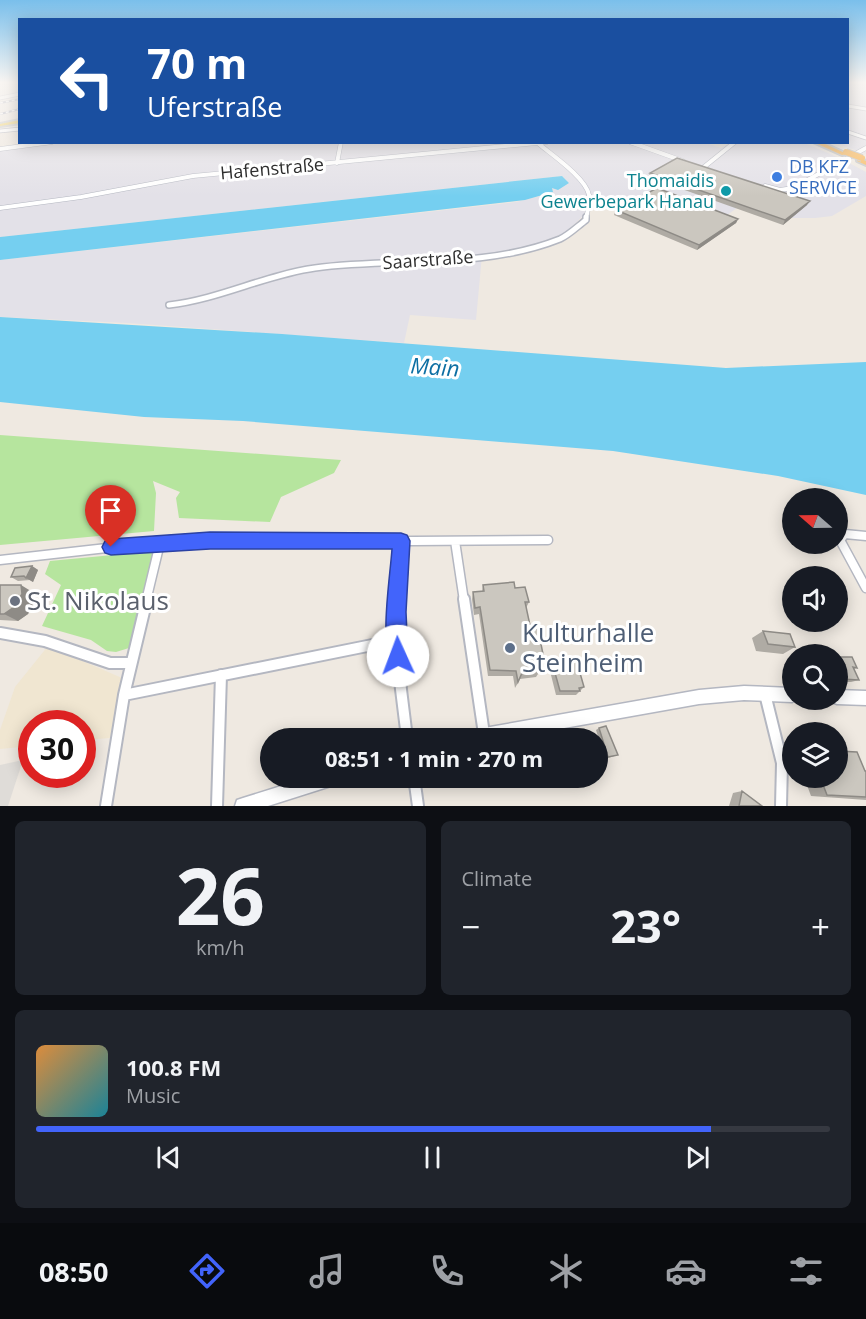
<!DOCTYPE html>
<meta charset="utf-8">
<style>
:root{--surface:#171b24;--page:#20242c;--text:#f1f3f6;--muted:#9ea1a6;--line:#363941;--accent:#4264fb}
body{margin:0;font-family:"Open Sans",sans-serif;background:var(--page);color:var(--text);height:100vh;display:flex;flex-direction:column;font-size:22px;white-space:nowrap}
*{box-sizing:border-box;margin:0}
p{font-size:20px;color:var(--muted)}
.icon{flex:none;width:33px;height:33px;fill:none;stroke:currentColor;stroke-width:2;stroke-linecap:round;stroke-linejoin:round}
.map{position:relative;height:806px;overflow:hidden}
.drawer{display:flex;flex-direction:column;gap:15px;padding:15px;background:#0d0f14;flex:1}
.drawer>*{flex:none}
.hud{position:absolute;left:18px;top:18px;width:831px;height:126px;border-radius:0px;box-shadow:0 3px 15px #0003;background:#1a4fa0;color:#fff;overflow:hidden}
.needle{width:39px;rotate:290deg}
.controls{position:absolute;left:782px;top:488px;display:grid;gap:12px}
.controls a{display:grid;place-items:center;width:66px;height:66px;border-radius:50%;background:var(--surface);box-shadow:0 3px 15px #0003;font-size:30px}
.speed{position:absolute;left:18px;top:710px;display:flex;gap:12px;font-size:30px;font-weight:700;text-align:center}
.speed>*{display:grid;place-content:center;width:78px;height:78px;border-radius:50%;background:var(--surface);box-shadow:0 3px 15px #0003;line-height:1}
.speed .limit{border:9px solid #d22;background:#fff;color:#111}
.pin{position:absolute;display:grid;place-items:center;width:51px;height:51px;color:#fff;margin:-62px -26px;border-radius:50% 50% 50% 0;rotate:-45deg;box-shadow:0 0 6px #0007}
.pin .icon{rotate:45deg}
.me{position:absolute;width:66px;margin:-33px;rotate:358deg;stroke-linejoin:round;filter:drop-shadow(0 0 4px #0008)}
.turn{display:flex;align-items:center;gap:21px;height:126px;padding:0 30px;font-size:27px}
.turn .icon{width:78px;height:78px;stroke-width:2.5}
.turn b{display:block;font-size:42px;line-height:51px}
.big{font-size:45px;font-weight:700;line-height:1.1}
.drawer .tile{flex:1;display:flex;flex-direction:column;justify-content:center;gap:9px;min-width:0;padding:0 21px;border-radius:9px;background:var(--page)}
.drawer .dial{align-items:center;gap:0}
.dial b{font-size:78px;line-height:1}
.song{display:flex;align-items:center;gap:18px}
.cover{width:72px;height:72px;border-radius:9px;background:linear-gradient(135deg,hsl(30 70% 55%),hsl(190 70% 35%))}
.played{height:6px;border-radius:3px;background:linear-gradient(90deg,var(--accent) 85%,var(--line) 85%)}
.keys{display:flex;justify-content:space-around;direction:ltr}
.heat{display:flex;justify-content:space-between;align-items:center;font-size:33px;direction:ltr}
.drawer .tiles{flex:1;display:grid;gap:15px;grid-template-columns:1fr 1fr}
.tile:last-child{grid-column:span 2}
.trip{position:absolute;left:260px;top:728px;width:348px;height:60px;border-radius:30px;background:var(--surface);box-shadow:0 3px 15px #0003;font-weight:700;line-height:60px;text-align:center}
.tabs{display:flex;height:96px;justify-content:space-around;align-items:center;background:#090b0e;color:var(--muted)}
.tabs .icon{width:42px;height:42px}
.tabs .on{color:var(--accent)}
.tabs b{font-size:27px;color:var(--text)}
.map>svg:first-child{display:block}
</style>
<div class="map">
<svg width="866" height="806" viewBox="0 0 866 806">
<rect width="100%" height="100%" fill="#efe9e1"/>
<path fill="#e3e1e8" d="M848 83H866V154L835 143 848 142Z
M703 142 721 148 730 143 802 142 842 159 866 172V196L832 216 815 218H790L744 203 713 225H701L630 200 588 196 584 215 565 233 527 248 482 255 476 320 410 315 404 343 127 323 0 317V260L516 202 549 194 553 192 552 188 569 183 562 176 0 237V151L67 143Z"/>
<path fill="#f0e6d1" d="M48 646 122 678 110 738 83 740 82 723H32L31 746 0 749V730L15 687Z"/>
<path fill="#b6e59e" d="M0 435 341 460 334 473 281 497 270 522 179 518 176 498 180 492 153 481 156 493 154 531 0 545Z
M155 551 129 648 116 652 107 651 91 640 42 626 61 585 45 574 50 561Z"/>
<path fill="#dfdcd8" d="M23 760 8 806H0V765Z"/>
<path fill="#75cff0" d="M562 176 569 183 558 190 552 188 553 192 525 200 0 260V237Z
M0 317 282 334 726 368 866 362V495L778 476 613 451 243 421 144 417 0 402Z"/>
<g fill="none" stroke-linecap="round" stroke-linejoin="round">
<g stroke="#b4b7c1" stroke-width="4.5">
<path id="minor-far4" d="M0 98 20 94
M848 106 866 109
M0 131 20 129
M848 132 866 138
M630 142 632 143
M46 143 52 142
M539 143 547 142"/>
</g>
<g stroke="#b4b7c1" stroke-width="5">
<path id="minor-far3" d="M630 142 683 161
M539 144C552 155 586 178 589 195 591 201 587 212 586 219
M0 149 52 142
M337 163 341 142
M704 167 735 142
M765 186 780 190 793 188 866 148
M0 208 81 197 193 176 547 142"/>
</g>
<g stroke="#b4b7c1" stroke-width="8">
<path id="minor-far2" d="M169 305C220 299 265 275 315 268 396 257 482 270 560 239 569 235 578 226 586 220V217"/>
</g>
<g stroke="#b4b7c1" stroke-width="11">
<path id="minor-far1" d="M866 536 845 534 840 540 866 588
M455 541 464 601
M0 560 151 543 548 540
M146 601 160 543
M398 601 401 541"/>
</g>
<g stroke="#b4b7c1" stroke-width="14">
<path id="minor" d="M398 599V665L407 738
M464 599 484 734
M0 633 45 641 110 663H131
M765 694 782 763 781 806
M124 695 397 640
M414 777 418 806
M106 806 124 695 147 599
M217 806 221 675"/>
</g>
<g stroke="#b4b7c1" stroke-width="3">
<path id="secondary" d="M744 686 792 688V699H797L792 702 744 700 699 704 508 738H460L462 733 467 731 699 690Z
M837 690 866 691V705L837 704 832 702 831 699H837Z
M310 777H342L339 782 334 785 268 806H235L237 800 243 798Z"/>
</g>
<g stroke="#c9c9c9" stroke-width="4">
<path id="primary" d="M20 120V123L0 126V124Z"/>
</g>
<g stroke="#c9c9c9" stroke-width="4">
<path id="trunk" d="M813 142H821L847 154 842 155Z
M859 158 866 161V165L857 161V159Z"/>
</g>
<use href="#minor-far4" stroke="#fff" stroke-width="3"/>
<use href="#minor-far3" stroke="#fff" stroke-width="4"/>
<use href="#minor-far2" stroke="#fff" stroke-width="5"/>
<use href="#minor-far1" stroke="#fff" stroke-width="8"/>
<use href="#minor" stroke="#fff" stroke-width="10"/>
<use href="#secondary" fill="#fff" fill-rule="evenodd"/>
<use href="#primary" fill="#f2d163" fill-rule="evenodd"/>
<use href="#trunk" fill="#f8ba60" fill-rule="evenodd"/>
<g stroke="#a3a6b8" stroke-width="2">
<path id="rail" d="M0 103 20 99
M0 114 20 109"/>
</g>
<use href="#rail" stroke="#fff" stroke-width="1.5" stroke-dasharray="3" stroke-linecap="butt"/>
<g stroke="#c9c9c9" stroke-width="8" stroke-linecap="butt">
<path id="trunk-bridge" d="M846 152 862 158"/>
</g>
<use href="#trunk-bridge" stroke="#f8ba60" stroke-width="6"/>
</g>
<path fill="#afaba4" d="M650 173 807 205 783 225 648 177Z
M616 210 738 219 736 223 697 250 614 215Z
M32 566 38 570 33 582 30 580 18 581 11 577Z
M0 585 34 593 35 602 28 614 18 621 0 620Z
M483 585 515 588 529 602 526 608 531 630 543 654 540 660H538L540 671 536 677 520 679 515 688 513 676H488L479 614 474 615 472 599 473 592 482 591Z
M763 631 795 647 783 654 756 651 752 638Z
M837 657 857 668 854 669 859 680 851 682H837Z
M552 662 584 687 576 695H556L549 667Z
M599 728 618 755 605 759 596 730Z
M866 771V800L811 796 804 777H837Z
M742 791 762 806H729L733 793Z"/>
<path fill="#8e8b86" d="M810 201 807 205 783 225 785 220Z
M738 219 736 223 697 250 699 245Z
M32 566 38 570 33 582 26 578Z
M21 585 34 593 35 602 28 614 18 621 4 614Z"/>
<path fill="#cbc7bf" stroke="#8e8b86" stroke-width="1.5" d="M677 158 810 201 785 220 650 173Z
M657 188 738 219 699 245 616 210Z
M32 566 26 578 24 576 11 577 15 568Z
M514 582 515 588 525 587 529 602H525L531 630 538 629 543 654H536L540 671 522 673 518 682 516 671 490 670 480 607 475 608 473 592 484 591 483 585Z
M0 585H21L22 594 14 607 4 614H0Z
M763 631 790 634 795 647 768 644Z
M837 657H852L857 668 853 667 859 680 841 679 837 671Z
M576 659 584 687 579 688 580 691H560L552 662Z
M606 726 618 755 608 757 599 728Z
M837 751 857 752 865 771H866V797L827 795 820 777H837Z
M742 791 762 806H739Z"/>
<linearGradient id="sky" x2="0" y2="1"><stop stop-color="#7abfeb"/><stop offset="0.42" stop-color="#f8f5f2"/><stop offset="1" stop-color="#f8f5f2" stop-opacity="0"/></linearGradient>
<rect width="866" height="196" fill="url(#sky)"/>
<path fill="#4264fb" stroke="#2b41a3" stroke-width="1.5" d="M210 532 401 533 407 535 410 541 406 612 408 656 405 663 398 666 391 663C380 638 390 578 392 549H210L111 555 105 553 102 547 105 541 111 539Z"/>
<circle fill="#3f7fe0" stroke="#fff" stroke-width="2" cx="777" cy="177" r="6"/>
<circle fill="#0f9aa8" stroke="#fff" stroke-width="2" cx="726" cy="191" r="6"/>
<circle fill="#6b7280" stroke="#fff" stroke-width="2" cx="15" cy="601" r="6"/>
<circle fill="#5c6f8a" stroke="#fff" stroke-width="2" cx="510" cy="648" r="6"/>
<g text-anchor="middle" stroke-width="6" stroke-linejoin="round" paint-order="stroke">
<g font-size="18" fill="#366cbe" stroke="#fff" text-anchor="start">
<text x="789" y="173">DB KFZ<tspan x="789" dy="21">SERVICE</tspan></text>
</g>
<g font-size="18" fill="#2e2e2e" stroke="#fff">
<text transform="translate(272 169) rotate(-5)" y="6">Hafenstraße</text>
<text transform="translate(428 260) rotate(-4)" y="6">Saarstraße</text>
</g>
<g font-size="18" fill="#0d838f" stroke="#fff" text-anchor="end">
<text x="714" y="187">Thomaidis<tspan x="714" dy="21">Gewerbepark Hanau</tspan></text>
</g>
<g font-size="22" font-style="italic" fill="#0d6fa3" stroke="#fff">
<text transform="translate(435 367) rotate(4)" y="8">Main</text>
</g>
<g font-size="26" fill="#5b616d" stroke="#fff" text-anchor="start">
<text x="27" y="610">St. Nikolaus</text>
</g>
<g font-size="26" fill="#4e5e75" stroke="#fff" text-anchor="start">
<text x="522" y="642">Kulturhalle<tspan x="522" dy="30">Steinheim</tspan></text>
</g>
</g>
</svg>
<div class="controls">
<a><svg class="needle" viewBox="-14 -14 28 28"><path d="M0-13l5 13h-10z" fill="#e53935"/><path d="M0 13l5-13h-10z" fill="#9ea1a6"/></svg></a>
<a><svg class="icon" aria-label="sound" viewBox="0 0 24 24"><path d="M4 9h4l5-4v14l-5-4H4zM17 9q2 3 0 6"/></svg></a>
<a><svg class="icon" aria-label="search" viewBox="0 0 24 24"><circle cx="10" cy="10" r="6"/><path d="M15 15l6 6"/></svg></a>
<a><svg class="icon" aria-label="layers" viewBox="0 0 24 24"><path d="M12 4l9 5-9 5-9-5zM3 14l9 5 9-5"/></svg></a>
</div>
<div class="speed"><div class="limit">30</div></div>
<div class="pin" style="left:111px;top:547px;background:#d93025"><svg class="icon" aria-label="arrive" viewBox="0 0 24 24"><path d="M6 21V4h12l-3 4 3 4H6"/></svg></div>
<svg class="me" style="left:398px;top:656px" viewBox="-20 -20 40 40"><circle r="19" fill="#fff"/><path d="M0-13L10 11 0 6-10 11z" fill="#4264fb"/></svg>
<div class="trip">08:51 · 1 min · 270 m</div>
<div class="hud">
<div class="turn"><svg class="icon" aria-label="left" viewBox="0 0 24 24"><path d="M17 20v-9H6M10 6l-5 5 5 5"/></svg><div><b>70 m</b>Uferstraße</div></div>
</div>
</div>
<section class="drawer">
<div class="tiles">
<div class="tile dial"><b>26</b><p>km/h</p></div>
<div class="tile"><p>Climate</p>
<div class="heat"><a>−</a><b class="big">23°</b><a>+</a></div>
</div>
<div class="tile">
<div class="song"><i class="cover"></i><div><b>100.8 FM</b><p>Music</p></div></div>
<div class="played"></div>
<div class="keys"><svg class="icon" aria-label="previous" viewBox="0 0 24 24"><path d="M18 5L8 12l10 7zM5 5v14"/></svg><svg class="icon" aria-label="pause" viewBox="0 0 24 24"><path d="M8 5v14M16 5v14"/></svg><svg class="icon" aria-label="next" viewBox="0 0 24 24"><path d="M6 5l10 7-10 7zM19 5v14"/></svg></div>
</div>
</div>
</section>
<nav class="tabs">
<b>08:50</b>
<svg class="icon on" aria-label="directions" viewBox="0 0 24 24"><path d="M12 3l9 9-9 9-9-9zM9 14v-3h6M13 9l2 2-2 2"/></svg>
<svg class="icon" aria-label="music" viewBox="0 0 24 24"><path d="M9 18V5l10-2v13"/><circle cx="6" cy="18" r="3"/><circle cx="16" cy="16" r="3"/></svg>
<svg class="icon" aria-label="phone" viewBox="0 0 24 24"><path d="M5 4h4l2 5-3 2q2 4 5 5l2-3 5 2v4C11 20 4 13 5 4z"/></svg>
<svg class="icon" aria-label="climate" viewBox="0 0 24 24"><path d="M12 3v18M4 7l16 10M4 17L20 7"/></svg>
<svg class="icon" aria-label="car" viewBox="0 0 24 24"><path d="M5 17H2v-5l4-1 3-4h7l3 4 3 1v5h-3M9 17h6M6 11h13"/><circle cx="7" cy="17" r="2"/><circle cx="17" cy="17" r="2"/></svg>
<svg class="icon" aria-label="filters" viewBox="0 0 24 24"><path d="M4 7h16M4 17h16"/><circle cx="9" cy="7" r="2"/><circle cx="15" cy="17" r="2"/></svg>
</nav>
